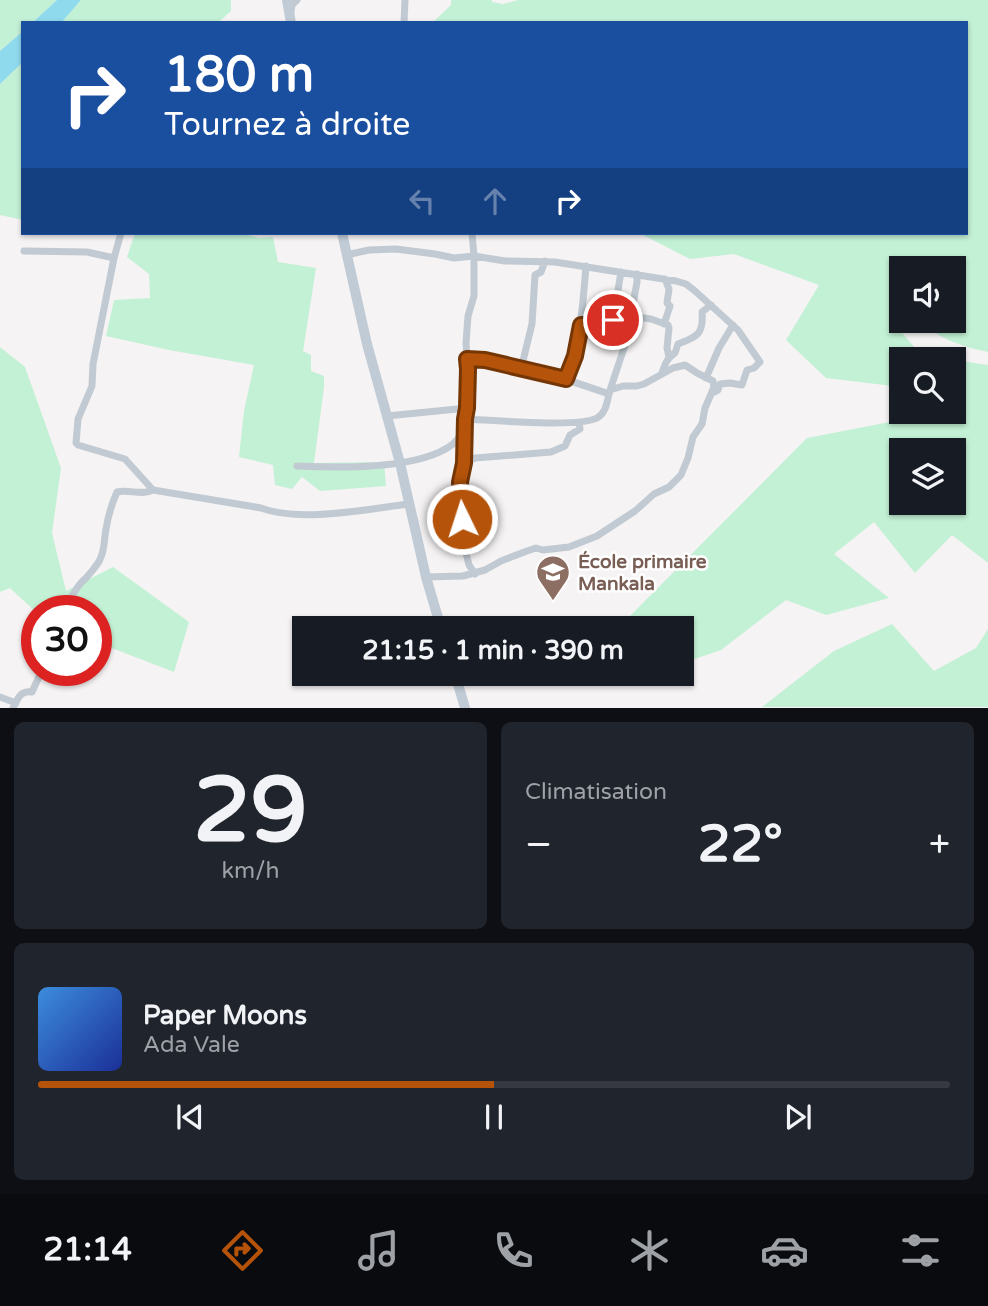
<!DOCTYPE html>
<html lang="fr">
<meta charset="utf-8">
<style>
:root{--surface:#171b24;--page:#20242c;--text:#f1f3f6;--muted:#9ea1a6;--line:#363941;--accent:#b45309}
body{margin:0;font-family:"Varela Round",sans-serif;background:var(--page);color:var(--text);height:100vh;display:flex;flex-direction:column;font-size:26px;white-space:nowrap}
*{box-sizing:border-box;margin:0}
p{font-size:23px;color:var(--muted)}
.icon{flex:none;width:38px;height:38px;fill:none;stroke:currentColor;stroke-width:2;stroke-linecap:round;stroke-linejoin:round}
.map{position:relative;height:708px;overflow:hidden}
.side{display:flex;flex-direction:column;gap:14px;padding:14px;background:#0d0f14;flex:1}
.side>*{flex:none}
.hud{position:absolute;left:21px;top:21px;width:947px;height:214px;border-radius:0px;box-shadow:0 2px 5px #0004;background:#1a4fa0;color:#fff;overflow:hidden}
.tools{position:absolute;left:889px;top:256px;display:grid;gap:14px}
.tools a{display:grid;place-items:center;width:77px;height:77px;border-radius:0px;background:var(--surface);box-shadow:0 2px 5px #0004;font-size:35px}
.speed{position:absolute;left:21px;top:595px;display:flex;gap:14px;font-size:35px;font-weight:700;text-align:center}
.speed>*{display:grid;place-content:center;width:91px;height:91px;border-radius:50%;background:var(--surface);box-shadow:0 2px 5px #0004;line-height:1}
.speed .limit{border:10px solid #d22;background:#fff;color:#111}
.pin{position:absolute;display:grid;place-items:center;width:60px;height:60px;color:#fff;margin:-30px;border:4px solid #fff;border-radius:50%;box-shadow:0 2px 7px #0007}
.me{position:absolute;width:77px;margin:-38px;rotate:356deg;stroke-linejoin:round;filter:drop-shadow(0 0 5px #0008)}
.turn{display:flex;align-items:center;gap:24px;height:147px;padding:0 28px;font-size:32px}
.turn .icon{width:91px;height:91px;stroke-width:2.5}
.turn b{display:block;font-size:49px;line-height:60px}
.lanes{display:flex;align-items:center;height:66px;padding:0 28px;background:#0003;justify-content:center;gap:35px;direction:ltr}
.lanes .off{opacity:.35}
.big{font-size:52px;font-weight:700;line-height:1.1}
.side .widget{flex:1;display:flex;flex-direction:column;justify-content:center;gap:10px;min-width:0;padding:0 24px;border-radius:10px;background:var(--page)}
.side .dial{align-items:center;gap:0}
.dial b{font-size:91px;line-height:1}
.song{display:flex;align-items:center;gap:21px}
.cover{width:84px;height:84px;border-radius:10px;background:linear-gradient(135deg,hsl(210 70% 55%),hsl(230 70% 35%))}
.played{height:7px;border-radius:4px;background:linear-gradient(90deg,var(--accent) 50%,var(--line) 50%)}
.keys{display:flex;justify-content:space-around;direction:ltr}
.heat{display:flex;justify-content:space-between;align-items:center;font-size:38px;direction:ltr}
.side .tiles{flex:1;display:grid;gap:14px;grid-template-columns:1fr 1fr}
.widget:last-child{grid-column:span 2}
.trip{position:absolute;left:292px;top:616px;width:402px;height:70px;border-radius:0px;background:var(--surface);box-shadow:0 2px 5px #0004;font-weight:700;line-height:70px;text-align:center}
.menu{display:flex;height:112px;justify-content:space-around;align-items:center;background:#090b0e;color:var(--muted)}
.menu .icon{width:49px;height:49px}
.menu .current{color:var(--accent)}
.menu b{font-size:32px;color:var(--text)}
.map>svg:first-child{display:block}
</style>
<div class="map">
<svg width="988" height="708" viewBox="0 0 988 708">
<rect width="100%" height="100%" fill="#f5f3f3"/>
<path fill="#c3f1d5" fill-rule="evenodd" d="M0 0H57L32 23H23V31L0 51Z
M81 0H231V11L220 21V23H61Z
M451 0H492V2L503 4 518 0H988V352C960 346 940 339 918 320H954V268H901V317L893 322 915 348 945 359H901V387L826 378 786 340 819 285 734 254 690 259 639 233H966V23H432L451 5Z
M23 62V220L0 215V84Z
M135 233H241L259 238 273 237 278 262 316 268 303 351 311 355V371L324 376V387L314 463 384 462 386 486 320 491 302 477 292 489 275 485 273 465 239 457 244 411 254 365 169 350 106 336 114 300 150 298 149 274 127 257Z
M0 347 25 367 61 468 52 533 66 591 113 567 189 622 174 672 96 642V611H37V613L10 588 0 592Z
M954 360 988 365V563L952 535 915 573 874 522 834 554 889 598 826 615 786 600 721 650 683 663 682 628H626L627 619 807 438 895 421 901 409V411H954ZM901 450H954V502H901Z
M892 624 934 671 976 648 988 629V707H762L834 651Z"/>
<path fill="#90daee" d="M57 0H81L61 23H32Z
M23 31V62L0 84V51Z"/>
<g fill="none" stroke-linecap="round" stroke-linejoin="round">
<path stroke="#c1cad2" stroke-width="7" d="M291 12 292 5 297 0
M404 23 405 0
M121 233 114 258 93 364 92 386 78 419 76 443 78 445 125 459 153 490 261 508C302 523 365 509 409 504
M472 233 474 256V296L468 316 466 343 468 369 467 408 465 419 464 463 460 482V498L466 553 469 565 475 574
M24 251 87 252 114 258
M346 255 369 250 396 249 435 254 454 258 474 256 505 261 555 262 676 281 686 284 695 291 738 330 760 362 754 368 747 370 742 385 730 383 720 384 718 390 712 393
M631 316 651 319 668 325 669 328 667 348 669 357
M664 324 670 306 667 303 669 289 665 279
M581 325 603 328 611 325 613 320 621 272
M521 369 532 324 535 275 541 272 545 261
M662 373C665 364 667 358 675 353L678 344C697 337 704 334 702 312L711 305
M706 378 719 348 733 325
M566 379C580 343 583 305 586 266
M610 390 626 342 637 282V274
M387 416 467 408
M465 419C490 420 578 428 597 418 606 413 607 402 609 394
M464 463 475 458 551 452 565 446 570 435 580 429 579 423
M297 466C338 468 420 470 453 444 457 440 460 436 464 432
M426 577 463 576 485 570 501 561 527 551 536 548 543 550 569 547 597 536 635 511 654 494 669 487 681 475 688 458 693 437 702 424 705 408 714 387 713 381 697 373 685 365 673 368 644 384 637 386H623L610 390 609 394C563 378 515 362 467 358
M65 611C70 599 76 586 86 578 91 572 99 564 101 557 105 547 104 539 106 529 108 517 112 503 117 492 129 489 142 496 153 490
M0 697 16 703
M13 708C18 699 20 690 32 692L42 670"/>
<path stroke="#c1cbd6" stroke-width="10" d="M287 0 291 23
M342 233 367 344 400 463 426 577 441 628
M455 674 465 708"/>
</g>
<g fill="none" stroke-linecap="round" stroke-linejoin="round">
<g stroke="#753606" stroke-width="18">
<path id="route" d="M462 519 460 482 464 463 465 419 467 408 468 369 467 359 485 360 566 379 575 356 581 325 603 328 611 325 613 320"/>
</g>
<use href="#route" stroke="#b45309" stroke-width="12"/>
</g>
<defs>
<g id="school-pin" transform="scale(1.75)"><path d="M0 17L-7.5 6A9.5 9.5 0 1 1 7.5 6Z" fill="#8d6e63" stroke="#fff"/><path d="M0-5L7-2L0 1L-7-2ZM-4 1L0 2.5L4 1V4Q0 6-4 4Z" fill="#fff"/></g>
</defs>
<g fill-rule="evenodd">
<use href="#school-pin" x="553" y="572"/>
</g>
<g text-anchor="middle" stroke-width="5" stroke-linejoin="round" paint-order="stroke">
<g font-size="19" font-weight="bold" fill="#785e54" stroke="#fff" text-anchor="start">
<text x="578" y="568">École primaire<tspan x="578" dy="22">Mankala</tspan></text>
</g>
</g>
</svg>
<div class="tools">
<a><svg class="icon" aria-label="sound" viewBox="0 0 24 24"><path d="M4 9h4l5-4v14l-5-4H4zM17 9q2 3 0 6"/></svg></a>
<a><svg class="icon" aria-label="search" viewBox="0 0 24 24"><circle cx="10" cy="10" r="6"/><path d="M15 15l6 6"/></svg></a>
<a><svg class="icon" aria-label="layers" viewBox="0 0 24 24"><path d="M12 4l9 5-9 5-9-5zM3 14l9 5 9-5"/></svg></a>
</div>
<div class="speed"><div class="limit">30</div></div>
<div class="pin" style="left:613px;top:320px;background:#d93025"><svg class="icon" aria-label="arrive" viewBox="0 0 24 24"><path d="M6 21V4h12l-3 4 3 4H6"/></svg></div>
<svg class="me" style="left:462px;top:519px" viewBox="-20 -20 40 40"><circle r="17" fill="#b45309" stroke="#fff" stroke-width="3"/><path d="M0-11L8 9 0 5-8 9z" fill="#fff"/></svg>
<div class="trip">21:15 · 1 min · 390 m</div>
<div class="hud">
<div class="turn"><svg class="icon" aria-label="right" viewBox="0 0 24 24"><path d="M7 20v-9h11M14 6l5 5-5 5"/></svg><div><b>180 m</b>Tournez à droite</div></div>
<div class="lanes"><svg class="icon off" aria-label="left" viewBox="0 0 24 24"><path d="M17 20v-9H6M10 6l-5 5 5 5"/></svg><svg class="icon off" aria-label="ahead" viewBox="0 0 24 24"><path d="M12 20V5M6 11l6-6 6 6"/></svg><svg class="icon" aria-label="right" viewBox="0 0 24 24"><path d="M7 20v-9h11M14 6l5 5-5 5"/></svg></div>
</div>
</div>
<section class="side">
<div class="tiles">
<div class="widget dial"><b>29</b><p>km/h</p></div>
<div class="widget"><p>Climatisation</p>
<div class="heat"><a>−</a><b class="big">22°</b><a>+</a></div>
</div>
<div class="widget">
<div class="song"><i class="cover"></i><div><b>Paper Moons</b><p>Ada Vale</p></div></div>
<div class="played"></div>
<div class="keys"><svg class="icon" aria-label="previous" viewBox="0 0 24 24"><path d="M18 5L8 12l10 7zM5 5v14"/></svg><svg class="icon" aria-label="pause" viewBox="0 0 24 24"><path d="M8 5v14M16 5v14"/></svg><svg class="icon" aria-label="next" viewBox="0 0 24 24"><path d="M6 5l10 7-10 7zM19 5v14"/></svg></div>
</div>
</div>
</section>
<nav class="menu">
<b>21:14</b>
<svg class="icon current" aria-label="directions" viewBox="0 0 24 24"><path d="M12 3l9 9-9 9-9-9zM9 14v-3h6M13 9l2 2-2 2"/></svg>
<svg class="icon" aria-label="music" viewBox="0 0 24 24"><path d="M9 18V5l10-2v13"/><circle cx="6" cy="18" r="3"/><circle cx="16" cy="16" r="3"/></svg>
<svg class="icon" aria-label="phone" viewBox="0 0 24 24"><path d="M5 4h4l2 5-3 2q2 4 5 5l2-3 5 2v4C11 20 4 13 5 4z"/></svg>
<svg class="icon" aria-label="climate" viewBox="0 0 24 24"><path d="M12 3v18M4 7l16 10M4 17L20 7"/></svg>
<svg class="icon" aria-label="car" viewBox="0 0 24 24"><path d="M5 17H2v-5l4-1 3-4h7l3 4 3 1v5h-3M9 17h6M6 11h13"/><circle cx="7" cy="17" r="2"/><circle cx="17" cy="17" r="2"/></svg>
<svg class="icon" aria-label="filters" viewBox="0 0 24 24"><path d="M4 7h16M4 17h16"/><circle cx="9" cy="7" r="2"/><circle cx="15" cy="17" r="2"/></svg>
</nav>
